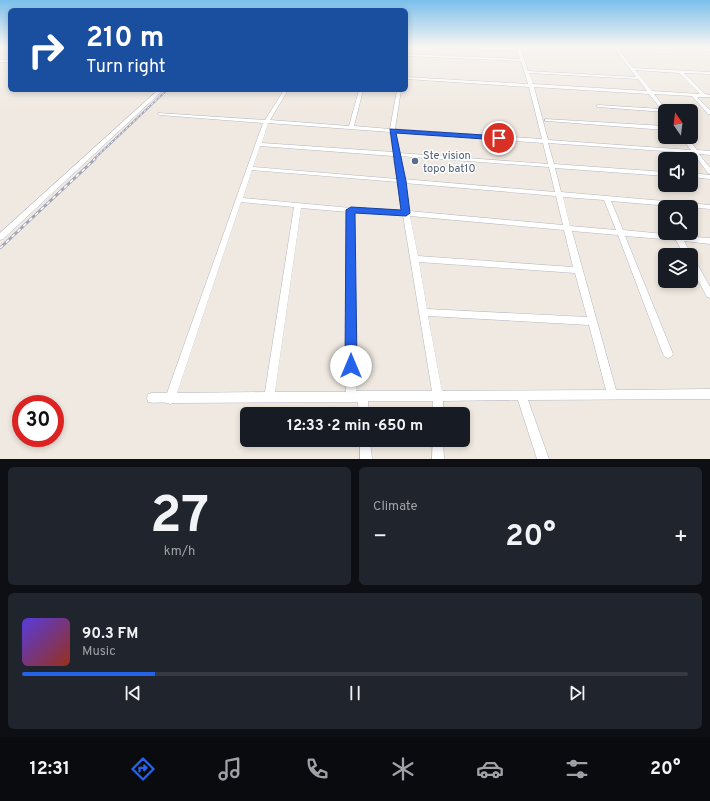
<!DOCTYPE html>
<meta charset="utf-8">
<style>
:root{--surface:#171b24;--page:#20242c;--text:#f1f3f6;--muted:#9ea1a6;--line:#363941;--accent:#2563eb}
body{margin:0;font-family:Overpass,sans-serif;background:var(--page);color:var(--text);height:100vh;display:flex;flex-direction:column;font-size:15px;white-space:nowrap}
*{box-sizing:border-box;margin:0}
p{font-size:13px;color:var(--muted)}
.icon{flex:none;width:22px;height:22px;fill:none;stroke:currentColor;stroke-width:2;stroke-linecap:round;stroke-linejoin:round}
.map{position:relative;height:459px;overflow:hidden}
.side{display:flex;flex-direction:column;gap:8px;padding:8px;background:#0d0f14;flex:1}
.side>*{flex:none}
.guide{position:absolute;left:8px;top:8px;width:400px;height:84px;border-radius:6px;box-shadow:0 2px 6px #0003;background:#1a4fa0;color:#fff;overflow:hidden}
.needle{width:26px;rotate:346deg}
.fabs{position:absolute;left:658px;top:104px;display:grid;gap:8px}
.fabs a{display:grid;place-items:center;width:40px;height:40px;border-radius:6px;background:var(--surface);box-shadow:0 2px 6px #0003;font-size:20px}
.speed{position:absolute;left:12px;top:395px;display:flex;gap:8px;font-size:20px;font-weight:700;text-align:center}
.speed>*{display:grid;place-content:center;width:52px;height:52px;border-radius:50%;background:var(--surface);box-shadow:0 2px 6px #0003;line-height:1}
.speed .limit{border:6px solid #d22;background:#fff;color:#111}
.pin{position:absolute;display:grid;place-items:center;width:34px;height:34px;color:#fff;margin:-17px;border:2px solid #fff;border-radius:50%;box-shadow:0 1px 4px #0007}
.me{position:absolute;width:44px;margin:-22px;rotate:0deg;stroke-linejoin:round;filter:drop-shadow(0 0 3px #0008)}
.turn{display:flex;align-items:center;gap:14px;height:84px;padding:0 12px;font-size:18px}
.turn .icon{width:52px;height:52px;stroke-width:2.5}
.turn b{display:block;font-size:28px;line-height:34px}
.big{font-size:30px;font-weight:700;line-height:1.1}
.side .widget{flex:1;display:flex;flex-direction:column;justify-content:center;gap:6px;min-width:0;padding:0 14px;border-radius:6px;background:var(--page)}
.side .dial{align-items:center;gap:0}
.dial b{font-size:52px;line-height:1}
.song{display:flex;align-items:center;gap:12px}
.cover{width:48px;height:48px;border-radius:6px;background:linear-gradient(135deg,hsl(250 70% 55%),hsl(10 70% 35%))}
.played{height:4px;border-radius:2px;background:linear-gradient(90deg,var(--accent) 20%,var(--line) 20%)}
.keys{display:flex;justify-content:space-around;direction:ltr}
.heat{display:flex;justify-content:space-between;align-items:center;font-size:22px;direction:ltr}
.side .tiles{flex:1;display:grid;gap:8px;grid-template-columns:1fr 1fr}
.widget:last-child{grid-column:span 2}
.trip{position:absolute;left:240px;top:407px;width:230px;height:40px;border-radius:6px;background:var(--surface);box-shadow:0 2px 6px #0003;font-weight:700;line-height:40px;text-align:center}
.tab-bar{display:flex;height:64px;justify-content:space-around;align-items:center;background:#090b0e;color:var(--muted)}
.tab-bar .icon{width:28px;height:28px}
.tab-bar .on{color:var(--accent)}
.tab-bar b{font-size:18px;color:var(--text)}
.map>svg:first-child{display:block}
</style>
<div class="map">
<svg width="710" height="459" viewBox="0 0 710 459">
<rect width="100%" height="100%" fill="#efe9e1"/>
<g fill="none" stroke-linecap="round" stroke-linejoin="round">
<g stroke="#b4b7c1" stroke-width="1">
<path id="minor" d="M516 47H520L528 71 636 77 613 47H617L633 68 710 72V74L684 73 705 94 710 95V97H697L710 110V114H708L692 96 654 94 667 111H665V112L598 107 596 106 598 105 661 109 649 94 534 87 548 140 691 150 681 137H687L697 150 710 151V155L699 154 710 168V174L708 173 693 153 548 143 554 164 665 172V176L555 168 561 192 710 205V209L665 205 666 207 665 214H663L658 205 611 201 623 230 674 235 672 233H680L681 236 710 238V244L684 241 692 255 691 256V255H684L676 240 625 236 673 354 671 357 668 358 665 357 663 354 618 235 572 231 616 390 710 389V399L528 400 549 459H537L518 400 443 401V414H433V401H368L369 414H359L358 402 173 403 170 404C163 401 155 404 148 402L147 398 148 394 152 393H167L263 123 160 115 158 114V113L265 120 284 90H288L270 120 349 126 359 90H363L354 126 390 129 397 90H401L395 129 542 139 529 87 406 79V77L528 84 521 61 406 56V54L520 59 517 50H481L479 49 481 48H516ZM635 70 679 73 700 94 652 91ZM529 73 638 79 647 91 533 84ZM268 123 390 132 393 152 262 143ZM395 132 543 143 548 164 399 153ZM260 146 393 156 397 179 253 167ZM399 156 549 167 555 192 403 179ZM252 170 398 182 402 211 351 208 243 198ZM404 183 556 196 563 225 409 211ZM563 197 604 200 616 230 570 226ZM241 202 294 207 265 392 177 393ZM301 208 348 212 346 392H275ZM354 212 403 215 432 391H356ZM410 216 564 230 573 267 418 256ZM419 262 575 273 587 317 427 309ZM428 316 589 325 606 390 442 391Z
M632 47 710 49V51L634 48Z
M0 60H10V62H0Z
M158 90H163L3 239 0 240V233Z
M545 119 665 126V130L547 121H545Z
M691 173 710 175V179L691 177Z
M691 257 694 258 710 287V298L707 297 691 267Z
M360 440H370L372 459H360Z
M433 440H443L444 459H432Z"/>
</g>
<use href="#minor" fill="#fff" fill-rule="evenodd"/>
<g stroke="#a3a6b8" stroke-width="2">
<path id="rail-far1" d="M93 160 167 90"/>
</g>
<g stroke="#a3a6b8" stroke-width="3">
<path id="rail" d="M0 248 95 159"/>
</g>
<use href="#rail-far1" stroke="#fff" stroke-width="1" stroke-dasharray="2.5" stroke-linecap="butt"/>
<use href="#rail" stroke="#fff" stroke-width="1.5" stroke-dasharray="4" stroke-linecap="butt"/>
</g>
<linearGradient id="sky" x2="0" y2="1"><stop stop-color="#7abfeb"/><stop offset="0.42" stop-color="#f8f5f2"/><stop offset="1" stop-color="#f8f5f2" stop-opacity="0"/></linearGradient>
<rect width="710" height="111" fill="url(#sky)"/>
<path fill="#2563eb" stroke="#184099" d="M390 129 499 136 502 138 499 140 396 133 406 181 410 213 406 216 355 213 357 366 355 370 351 371 346 370 345 366 346 210 351 207 401 210Z"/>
<circle fill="#5c6f8a" stroke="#fff" stroke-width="1.5" cx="415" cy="161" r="4"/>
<g text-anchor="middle" stroke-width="3" stroke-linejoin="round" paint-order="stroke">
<g font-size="11" fill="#4e5e75" stroke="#fff" text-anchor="start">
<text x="423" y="159">Ste vision<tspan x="423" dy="13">topo bat10</tspan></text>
</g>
</g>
</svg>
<div class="fabs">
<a><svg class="needle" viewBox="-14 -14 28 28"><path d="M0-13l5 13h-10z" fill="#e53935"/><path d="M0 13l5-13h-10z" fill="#9ea1a6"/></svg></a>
<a><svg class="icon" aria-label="sound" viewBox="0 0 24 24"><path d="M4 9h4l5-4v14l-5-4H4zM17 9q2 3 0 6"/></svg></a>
<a><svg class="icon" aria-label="search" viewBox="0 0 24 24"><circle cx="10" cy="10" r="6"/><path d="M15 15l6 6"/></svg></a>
<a><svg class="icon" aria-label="layers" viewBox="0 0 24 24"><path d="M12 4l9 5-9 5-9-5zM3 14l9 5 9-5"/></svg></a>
</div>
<div class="speed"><div class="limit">30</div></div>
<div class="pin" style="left:499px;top:138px;background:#d93025"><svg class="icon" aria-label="arrive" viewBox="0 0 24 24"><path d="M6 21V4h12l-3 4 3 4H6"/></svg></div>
<svg class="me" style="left:351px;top:366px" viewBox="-20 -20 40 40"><circle r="19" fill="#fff"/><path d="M0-13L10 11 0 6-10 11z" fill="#2563eb"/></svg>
<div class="trip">12:33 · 2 min · 650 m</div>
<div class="guide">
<div class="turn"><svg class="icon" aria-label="right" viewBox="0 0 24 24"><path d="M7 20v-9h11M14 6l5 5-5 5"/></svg><div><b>210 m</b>Turn right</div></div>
</div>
</div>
<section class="side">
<div class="tiles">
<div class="widget dial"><b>27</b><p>km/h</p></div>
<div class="widget"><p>Climate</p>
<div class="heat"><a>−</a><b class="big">20°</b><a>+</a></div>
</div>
<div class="widget">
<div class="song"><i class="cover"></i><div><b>90.3 FM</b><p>Music</p></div></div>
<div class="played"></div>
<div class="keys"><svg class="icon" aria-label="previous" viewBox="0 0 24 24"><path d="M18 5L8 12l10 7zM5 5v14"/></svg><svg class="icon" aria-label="pause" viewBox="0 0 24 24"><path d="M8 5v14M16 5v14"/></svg><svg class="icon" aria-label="next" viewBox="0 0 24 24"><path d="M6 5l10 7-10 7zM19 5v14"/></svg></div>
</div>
</div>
</section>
<nav class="tab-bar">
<b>12:31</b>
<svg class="icon on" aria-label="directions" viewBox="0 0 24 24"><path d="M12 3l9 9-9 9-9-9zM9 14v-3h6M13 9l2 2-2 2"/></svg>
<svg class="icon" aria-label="music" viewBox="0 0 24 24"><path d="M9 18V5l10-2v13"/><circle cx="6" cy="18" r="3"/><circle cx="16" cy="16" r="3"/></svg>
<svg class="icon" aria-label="phone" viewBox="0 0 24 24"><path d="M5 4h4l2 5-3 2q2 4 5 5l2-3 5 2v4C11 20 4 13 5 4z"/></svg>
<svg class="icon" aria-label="climate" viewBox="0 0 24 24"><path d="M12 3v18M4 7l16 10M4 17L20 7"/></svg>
<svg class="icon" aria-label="car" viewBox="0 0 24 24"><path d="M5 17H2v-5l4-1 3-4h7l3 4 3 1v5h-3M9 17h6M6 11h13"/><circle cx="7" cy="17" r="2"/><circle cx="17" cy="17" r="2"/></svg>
<svg class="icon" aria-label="filters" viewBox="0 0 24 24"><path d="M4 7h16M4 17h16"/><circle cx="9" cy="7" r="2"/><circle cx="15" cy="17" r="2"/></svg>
<b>20°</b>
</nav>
